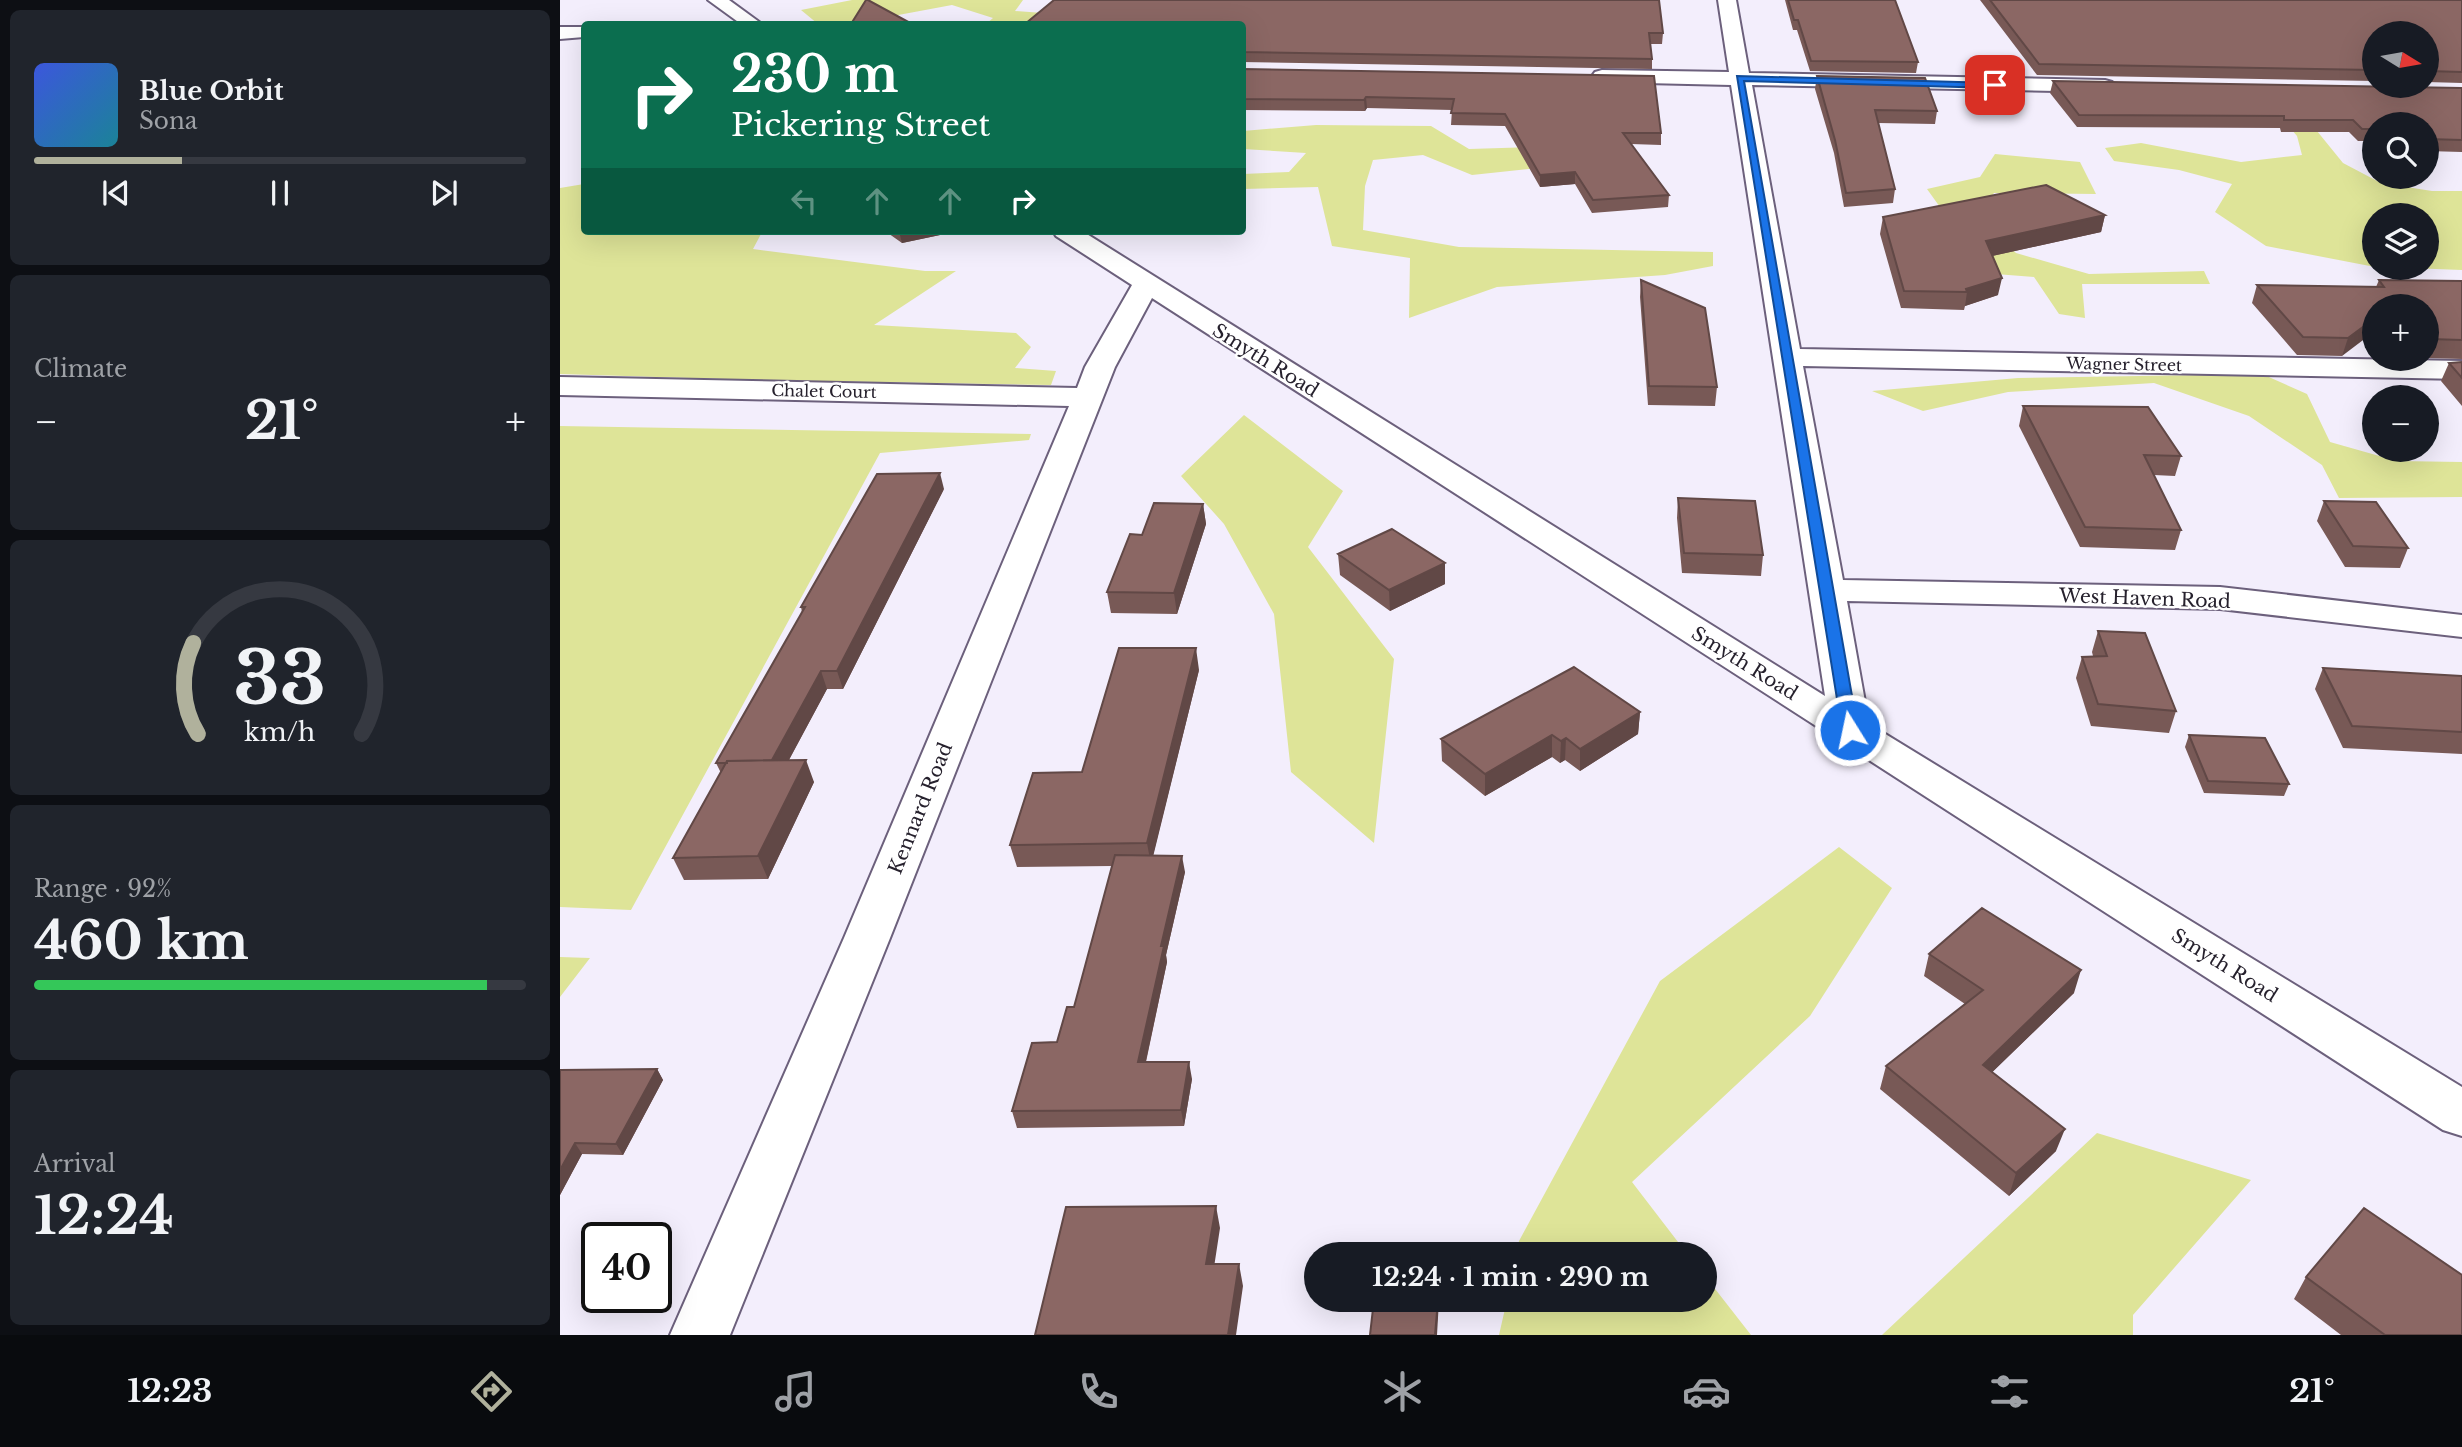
<!DOCTYPE html>
<meta charset="utf-8">
<style>
:root{--surface:#171b24;--page:#20242c;--text:#f1f3f6;--muted:#9ea1a6;--line:#363941;--accent:#b0b19c}
body{margin:0;font-family:"Libre Baskerville",serif;background:var(--page);color:var(--text);height:100vh;display:flex;flex-direction:column;font-size:26px;white-space:nowrap}
*{box-sizing:border-box;margin:0}
p{font-size:23px;color:var(--muted)}
.icon{flex:none;width:38px;height:38px;fill:none;stroke:currentColor;stroke-width:2;stroke-linecap:round;stroke-linejoin:round}
.map{position:relative;flex:1;overflow:hidden}
.details{display:flex;flex-direction:column;gap:10px;padding:10px;background:#0d0f14;width:560px}
.details>*{flex:none}
.top-card{position:absolute;left:21px;top:21px;width:665px;height:214px;border-radius:7px;box-shadow:0 7px 28px #0002;background:#0b6e4f;color:#fff;overflow:hidden}
.needle{width:46px;rotate:101deg}
.tools{position:absolute;left:1802px;top:21px;display:grid;gap:14px}
.tools a{display:grid;place-items:center;width:77px;height:77px;border-radius:50%;background:var(--surface);box-shadow:0 7px 28px #0002;font-size:35px}
.speed{position:absolute;left:21px;top:1222px;display:flex;gap:14px;font-size:35px;font-weight:700;text-align:center}
.speed>*{display:grid;place-content:center;width:91px;height:91px;border-radius:50%;background:var(--surface);box-shadow:0 7px 28px #0002;line-height:1}
.speed .limit{border:4px solid #111;border-radius:10px;background:#fff;color:#111}
.pin{position:absolute;display:grid;place-items:center;width:60px;height:60px;color:#fff;margin:-30px;border-radius:14px;box-shadow:0 4px 10px #0006}
.me{position:absolute;width:77px;margin:-38px;rotate:350deg;stroke-linejoin:round;filter:drop-shadow(0 0 5px #0008)}
.turn{display:flex;align-items:center;gap:24px;height:147px;padding:0 35px;font-size:32px}
.turn .icon{width:91px;height:91px;stroke-width:2.5}
.turn b{display:block;font-size:49px;line-height:60px}
.lanes{display:flex;align-items:center;height:66px;padding:0 35px;background:#0003;justify-content:center;gap:35px;direction:ltr}
.lanes .off{opacity:.35}
.big{font-size:52px;font-weight:700;line-height:1.1}
.details .card{flex:1;display:flex;flex-direction:column;justify-content:center;gap:10px;min-width:0;padding:0 24px;border-radius:10px;background:var(--page)}
.details .dial{align-items:center;gap:0}
.dial svg{height:182px;overflow:visible;fill:none;stroke:var(--line);stroke-width:7;stroke-linecap:round;text-anchor:middle}
.dial text{fill:var(--text);stroke:none}
.song{display:flex;align-items:center;gap:21px}
.cover{width:84px;height:84px;border-radius:10px;background:linear-gradient(135deg,hsl(230 70% 55%),hsl(190 70% 35%))}
.played{height:7px;border-radius:4px;background:linear-gradient(90deg,var(--accent) 30%,var(--line) 30%)}
.keys{display:flex;justify-content:space-around;direction:ltr}
.heat{display:flex;justify-content:space-between;align-items:center;font-size:38px;direction:ltr}
.charge{height:10px;border-radius:5px;background:linear-gradient(90deg,#34c759 92%,var(--line) 0)}
.trip{position:absolute;left:744px;top:1242px;width:413px;height:70px;border-radius:35px;background:var(--surface);box-shadow:0 7px 28px #0002;font-weight:700;line-height:70px;text-align:center}
.menu{display:flex;height:112px;justify-content:space-around;align-items:center;background:#090b0e;color:var(--muted)}
.menu .icon{width:49px;height:49px}
.menu .active{color:var(--accent)}
.menu b{font-size:32px;color:var(--text)}
main{display:flex;flex:1;min-height:0}
.map>svg:first-child{display:block}
</style>
<main>
<section class="details">
<div class="card">
<div class="song"><i class="cover"></i><div><b>Blue Orbit</b><p>Sona</p></div></div>
<div class="played"></div>
<div class="keys"><svg class="icon" aria-label="previous" viewBox="0 0 24 24"><path d="M18 5L8 12l10 7zM5 5v14"/></svg><svg class="icon" aria-label="pause" viewBox="0 0 24 24"><path d="M8 5v14M16 5v14"/></svg><svg class="icon" aria-label="next" viewBox="0 0 24 24"><path d="M6 5l10 7-10 7zM19 5v14"/></svg></div>
</div>
<div class="card"><p>Climate</p>
<div class="heat"><a>−</a><b class="big">21°</b><a>+</a></div>
</div>
<div class="card dial"><svg viewBox="0 0 100 80">
<path d="M14 69A42 42 0 1 1 86 69"/>
<path d="M14 69A42 42 0 0 1 12 29" stroke="#b0b19c"/>
<text x="50" y="56" font-size="32" font-weight="700">33</text>
<text x="50" y="72" font-size="11">km/h</text>
</svg></div>
<div class="card"><p>Range · 92%</p><b class="big">460 km</b><div class="charge"></div></div>
<div class="card"><p>Arrival</p><b class="big">12:24</b></div>
</section>
<div class="map">
<svg width="1902" height="1335" viewBox="0 0 1902 1335">
<rect width="100%" height="100%" fill="#f3eefc"/>
<path fill="#dee498" d="M292 0H463L455 11 483 13 469 24H426L433 18 392 5 290 24H258L241 10Z
M1705 98 1757 131 1783 163 1821 183 1872 191H1902V270L1849 268H1867V215H1815V267L1706 246 1655 212 1672 184 1619 170 1554 161 1545 148 1581 143 1681 162 1742 155 1737 136Z
M756 125 871 126 909 149 973 147 1033 162 912 175 863 155 813 160 805 186 803 230 899 247 1153 252V266L1105 275 937 287 849 318 850 258 772 246 758 187 683 189V174L729 172 746 153 683 149V131Z
M1435 154 1520 162 1536 194 1434 193 1416 215 1456 253 1529 274 1644 271 1650 284H1522L1525 318 1499 314 1474 277 1346 267 1400 235 1367 189 1420 177Z
M24 184V231H191L201 234 193 249 365 271H396L314 325 456 333 471 347 455 368 496 371 491 385 196 380 0 374V188Z
M1702 374 1747 394 1770 442 1837 461 1902 462V497L1779 498 1762 465 1689 416 1594 383 1448 392 1363 411 1312 391 1458 378Z
M684 415 783 491 748 547 834 659 814 843 731 772 714 614 664 524 621 476Z
M0 426 471 434 469 440 320 453 71 910 0 907Z
M1279 847 1332 888 1250 1016 1072 1182 1128 1255H956L959 1241 1100 981Z
M0 957 30 958 0 997Z
M1537 1133 1691 1180 1573 1315V1335H1322Z
M1145 1276 1191 1335H939L947 1300H1144Z"/>
<g fill="none" stroke-linecap="round" stroke-linejoin="round">
<g stroke="#6c607c" stroke-width="4">
<path id="minor" d="M148 0H169L202 24H181Z
M1158 0H1176L1189 73 1545 80 1552 82 1555 86 1552 90 1545 92 1192 85 1240 349 1902 361V379L1243 366 1283 580 1660 587 1902 615V637L1660 609 1287 601 1309 724 1902 1087V1136L1883 1130 592 298 555 367 330 938 170 1335H110L284 938 509 406 0 395V377L517 388 525 367 572 285 496 236 493 231H522L1265 696 1171 85 1042 82 1035 80 1032 76 1035 72 1042 70 1169 72Z
M0 27H24V37L0 39Z"/>
</g>
<use href="#minor" fill="#fff" fill-rule="evenodd"/>
</g>
<path fill="#785956" d="M1225 0H1335L1358 62 1356 73 1250 71 1237 30H1233Z
M1420 0H1902V83L1867 82V33H1815V81L1477 75Z
M682 24 1103 33 1102 44H1090L1092 59V69L682 62Z
M682 69 1094 76 1101 133V145L1071 144 1109 195 1108 207 1032 213 1015 184 980 187 945 126 891 125 892 110 807 108 805 111 682 110Z
M1257 76 1377 111 1375 124 1318 123 1335 189 1333 203 1284 207 1274 153 1255 89Z
M1493 81 1902 88V152L1867 151V124H1815V141H1798L1789 132H1721L1720 128 1517 127 1490 93Z
M1545 215 1541 232 1432 256 1438 295 1405 306 1404 310 1341 308 1320 234 1323 217Z
M325 231H399L342 243Z
M1081 280 1157 387 1155 406 1088 405 1080 297Z
M1819 280 1902 281V359L1867 358V306H1815L1782 356 1737 355 1692 303 1697 285 1816 287Z
M1902 362V406L1881 381 1889 363Z
M1463 406 1621 456 1615 476 1594 475 1621 530 1615 550 1520 547 1459 426Z
M384 489 283 689H267L229 760 254 782 208 879 124 880 113 858 161 773 156 763 242 612 241 607Z
M1118 498 1203 555 1201 576 1122 573 1117 518Z
M1764 501 1848 548 1840 568 1785 567 1757 521Z
M643 504 646 524 617 614 551 613 547 592 582 535Z
M778 554 885 584 830 611 780 575Z
M1538 631 1616 711 1609 733 1531 726 1516 678 1522 657 1533 656 1532 652Z
M1763 668 1902 676V754L1783 748 1755 689Z
M639 670 593 855 625 872 606 955 607 962 586 1062 632 1079 624 1126 457 1128 452 1111 497 1042 514 1007 552 866 457 867 450 845 522 772Z
M1080 712 1078 734 1020 771 1005 760 1000 763 992 757 925 796 882 761 881 739Z
M1629 735 1729 784 1724 796 1644 793 1625 747Z
M1369 954 1514 993 1432 1072 1496 1151 1449 1196 1320 1089 1326 1066 1405 1004 1364 976Z
M97 1069 103 1080 63 1155 22 1154 0 1195V1070Z
M1746 1277 1902 1335H1781L1734 1299Z"/>
<path fill="#614846" d="M806 97 807 108 805 111 804 100Z
M1015 172V184L980 187V175Z
M1545 215 1541 232 1423 258 1426 241Z
M339 231H399L342 243Z
M1442 278 1438 295 1405 306 1407 292 1406 289Z
M1815 318V331L1782 356 1788 338Z
M380 473 384 489 283 689 277 671Z
M643 504 646 524 617 614 614 593Z
M885 563V584L830 611 829 590Z
M636 648 639 670 591 865 587 843Z
M261 671 267 689 218 780 211 762Z
M1080 712 1078 734 1020 771V749Z
M992 735V757L925 796V774Z
M1006 738 1005 760 1000 763 1001 741Z
M246 760 254 782 208 879 198 856Z
M622 856 625 872 606 955 607 962 582 1079 578 1062 601 946Z
M1521 970 1514 993 1417 1087 1423 1065Z
M629 1062 632 1079 624 1126 621 1110Z
M97 1069 103 1080 63 1155 56 1144Z
M1505 1129 1496 1151 1449 1196 1456 1173Z
M15 1143 22 1154 0 1195V1170Z
M656 1206 660 1228 651 1287 646 1264Z
M679 1264 683 1286 676 1335H668Z
M878 1300H879L877 1335H875Z"/>
<path fill="#8b6764" stroke="#614846" stroke-width="2" d="M306 0H308L352 24H291Z
M494 0H1099L1103 33H1089L1092 59 682 52V24H465Z
M1228 0H1335L1358 62 1251 61 1238 20H1234Z
M1430 0H1902V72L1867 71V33H1815V70L1479 64Z
M682 69 1094 76 1101 133H1063L1109 195 1033 200 1015 172 980 175 945 114 891 113 894 99 806 97 804 100 682 99Z
M1257 76 1365 78 1377 111 1315 110 1335 189 1286 193 1275 140Z
M1493 81 1902 88V140L1867 139V124H1815V129H1802L1793 120H1724V116L1519 115Z
M1486 185 1545 215 1426 241 1442 278 1406 289 1407 292 1344 291 1323 217Z
M1081 280 1145 308 1157 387 1089 386Z
M1819 280 1902 281V340L1869 339 1867 337V306H1841L1836 301 1830 306H1815V318L1788 338 1743 337 1697 285 1824 287Z
M1902 362V378L1889 363Z
M1463 406 1588 407 1621 456 1584 455 1621 530 1525 527Z
M380 473 277 671H261L212 760 167 761V763H156L245 607H241L317 474Z
M1118 498 1195 501 1203 555 1124 553Z
M1764 501 1816 502 1848 548 1793 546Z
M594 503 643 504 614 593 547 592 570 534 582 535Z
M832 529 885 563 829 590 778 554Z
M1538 631 1585 633 1616 711 1538 704 1522 657 1547 656Z
M559 648H636L587 843 450 845 473 773 522 772Z
M1014 667 1080 712 1020 749 1006 738 1001 741 992 735 925 774 881 739Z
M1763 668 1902 676V732L1792 726Z
M1629 735 1705 738 1729 784 1648 781Z
M246 760 198 856 113 858 167 761Z
M555 855 622 856 601 946H604L578 1062H629L621 1110 452 1111 472 1043 497 1042 507 1007H514Z
M1422 908 1521 970 1423 1065 1505 1129 1456 1173 1326 1066 1423 990 1369 954Z
M97 1069 56 1144 15 1143 0 1170V1070Z
M656 1206 646 1264H679L668 1335H475L506 1207Z
M1804 1208 1902 1275V1335H1825L1746 1277Z
M819 1245 881 1247V1255H818Z
M814 1300H878L875 1335H810Z"/>
<path fill="#1a73e8" stroke="#114b97" stroke-width="2" d="M1177 76 1435 83 1439 85 1435 88 1184 81 1298 730 1290 736 1282 730Z"/>
<g text-anchor="middle" stroke-width="5" stroke-linejoin="round" paint-order="stroke">
<g font-size="16" fill="#26212d" stroke="#fff">
<text transform="translate(1564 364) rotate(1)" y="6">Wagner Street</text>
<text transform="translate(264 391) rotate(1)" y="6">Chalet Court</text>
</g>
<g font-size="19" fill="#26212d" stroke="#fff">
<text transform="translate(706 360) rotate(32)" y="7">Smyth Road</text>
<text transform="translate(1585 598) rotate(2)" y="7">West Haven Road</text>
<text transform="translate(1185 663) rotate(32)" y="7">Smyth Road</text>
<text transform="translate(360 808) rotate(-68)" y="7">Kennard Road</text>
<text transform="translate(1665 965) rotate(32)" y="7">Smyth Road</text>
</g>
</g>
</svg>
<div class="tools">
<a><svg class="needle" viewBox="-14 -14 28 28"><path d="M0-13l5 13h-10z" fill="#e53935"/><path d="M0 13l5-13h-10z" fill="#9ea1a6"/></svg></a>
<a><svg class="icon" aria-label="search" viewBox="0 0 24 24"><circle cx="10" cy="10" r="6"/><path d="M15 15l6 6"/></svg></a>
<a><svg class="icon" aria-label="layers" viewBox="0 0 24 24"><path d="M12 4l9 5-9 5-9-5zM3 14l9 5 9-5"/></svg></a>
<a>+</a>
<a>−</a>
</div>
<div class="speed"><div class="limit">40</div></div>
<div class="pin" style="left:1435px;top:85px;background:#d93025"><svg class="icon" aria-label="arrive" viewBox="0 0 24 24"><path d="M6 21V4h12l-3 4 3 4H6"/></svg></div>
<svg class="me" style="left:1290px;top:730px" viewBox="-20 -20 40 40"><circle r="17" fill="#1a73e8" stroke="#fff" stroke-width="3"/><path d="M0-11L8 9 0 5-8 9z" fill="#fff"/></svg>
<div class="trip">12:24 · 1 min · 290 m</div>
<div class="top-card">
<div class="turn"><svg class="icon" aria-label="right" viewBox="0 0 24 24"><path d="M7 20v-9h11M14 6l5 5-5 5"/></svg><div><b>230 m</b>Pickering Street</div></div>
<div class="lanes"><svg class="icon off" aria-label="left" viewBox="0 0 24 24"><path d="M17 20v-9H6M10 6l-5 5 5 5"/></svg><svg class="icon off" aria-label="ahead" viewBox="0 0 24 24"><path d="M12 20V5M6 11l6-6 6 6"/></svg><svg class="icon off" aria-label="ahead" viewBox="0 0 24 24"><path d="M12 20V5M6 11l6-6 6 6"/></svg><svg class="icon" aria-label="right" viewBox="0 0 24 24"><path d="M7 20v-9h11M14 6l5 5-5 5"/></svg></div>
</div>
</div>
</main>
<nav class="menu">
<b>12:23</b>
<svg class="icon active" aria-label="directions" viewBox="0 0 24 24"><path d="M12 3l9 9-9 9-9-9zM9 14v-3h6M13 9l2 2-2 2"/></svg>
<svg class="icon" aria-label="music" viewBox="0 0 24 24"><path d="M9 18V5l10-2v13"/><circle cx="6" cy="18" r="3"/><circle cx="16" cy="16" r="3"/></svg>
<svg class="icon" aria-label="phone" viewBox="0 0 24 24"><path d="M5 4h4l2 5-3 2q2 4 5 5l2-3 5 2v4C11 20 4 13 5 4z"/></svg>
<svg class="icon" aria-label="climate" viewBox="0 0 24 24"><path d="M12 3v18M4 7l16 10M4 17L20 7"/></svg>
<svg class="icon" aria-label="car" viewBox="0 0 24 24"><path d="M5 17H2v-5l4-1 3-4h7l3 4 3 1v5h-3M9 17h6M6 11h13"/><circle cx="7" cy="17" r="2"/><circle cx="17" cy="17" r="2"/></svg>
<svg class="icon" aria-label="filters" viewBox="0 0 24 24"><path d="M4 7h16M4 17h16"/><circle cx="9" cy="7" r="2"/><circle cx="15" cy="17" r="2"/></svg>
<b>21°</b>
</nav>
